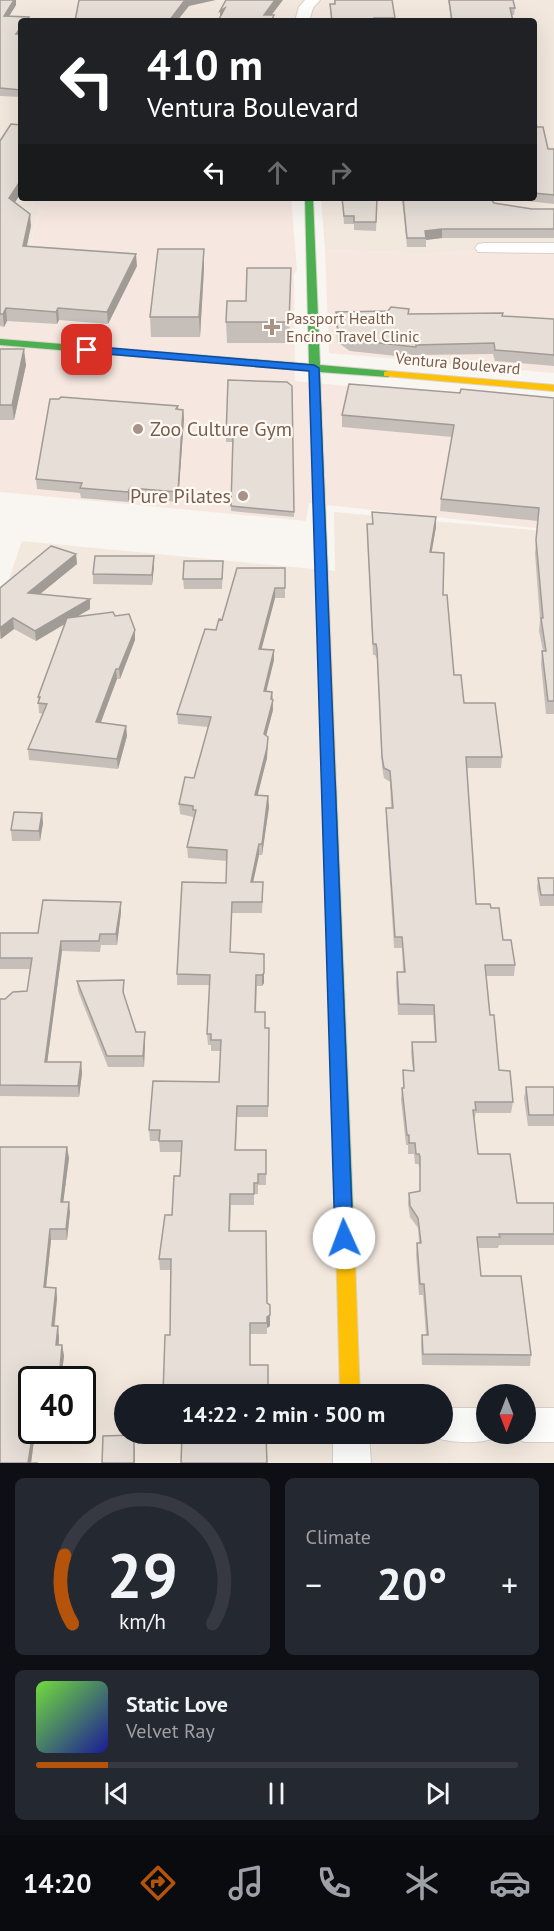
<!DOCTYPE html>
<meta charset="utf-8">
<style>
:root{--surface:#171b24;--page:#242831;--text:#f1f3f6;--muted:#9ea1a6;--line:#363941;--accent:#b45309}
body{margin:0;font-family:"PT Sans",sans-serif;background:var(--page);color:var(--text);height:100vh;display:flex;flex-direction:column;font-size:22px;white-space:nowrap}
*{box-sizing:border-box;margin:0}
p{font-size:20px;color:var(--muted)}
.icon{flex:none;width:33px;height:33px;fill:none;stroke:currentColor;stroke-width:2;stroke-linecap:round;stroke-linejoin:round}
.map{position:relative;height:1463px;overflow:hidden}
.panel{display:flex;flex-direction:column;gap:15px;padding:15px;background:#0d0f14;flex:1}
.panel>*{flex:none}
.guide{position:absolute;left:18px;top:18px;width:519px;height:183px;border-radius:6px;box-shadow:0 6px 24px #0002;background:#202124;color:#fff;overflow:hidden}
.needle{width:39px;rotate:180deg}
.controls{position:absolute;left:476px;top:1384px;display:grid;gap:12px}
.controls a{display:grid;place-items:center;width:60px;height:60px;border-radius:50%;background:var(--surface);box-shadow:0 6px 24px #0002;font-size:30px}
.speed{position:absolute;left:18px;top:1366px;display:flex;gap:12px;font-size:30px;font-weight:700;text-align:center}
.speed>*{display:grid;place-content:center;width:78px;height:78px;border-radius:50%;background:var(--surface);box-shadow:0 6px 24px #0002;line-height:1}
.speed .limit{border:3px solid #111;border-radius:9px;background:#fff;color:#111}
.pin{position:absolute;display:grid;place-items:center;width:51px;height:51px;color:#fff;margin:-26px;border-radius:12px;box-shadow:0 3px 9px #0006}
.me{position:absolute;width:66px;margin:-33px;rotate:358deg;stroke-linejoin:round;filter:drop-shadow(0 0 4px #0008)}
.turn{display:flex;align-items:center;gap:21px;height:126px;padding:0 30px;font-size:27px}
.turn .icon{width:78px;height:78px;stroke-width:2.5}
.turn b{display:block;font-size:42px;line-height:51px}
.lanes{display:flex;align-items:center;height:57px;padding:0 30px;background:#0003;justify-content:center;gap:30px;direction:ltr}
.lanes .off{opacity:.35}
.big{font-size:45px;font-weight:600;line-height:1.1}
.panel .card{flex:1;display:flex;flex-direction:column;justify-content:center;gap:9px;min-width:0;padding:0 21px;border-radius:9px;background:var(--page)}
.panel .dial{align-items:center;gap:0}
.dial svg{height:156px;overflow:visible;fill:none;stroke:var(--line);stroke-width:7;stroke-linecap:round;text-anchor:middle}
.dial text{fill:var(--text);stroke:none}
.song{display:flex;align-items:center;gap:18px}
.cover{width:72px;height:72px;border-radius:9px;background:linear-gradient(135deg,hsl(100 70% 55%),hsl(240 70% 35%))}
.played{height:6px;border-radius:3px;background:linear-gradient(90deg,var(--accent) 15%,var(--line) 15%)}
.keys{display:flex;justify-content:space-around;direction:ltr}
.heat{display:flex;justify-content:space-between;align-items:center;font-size:33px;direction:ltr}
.panel .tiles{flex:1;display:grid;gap:15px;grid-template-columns:1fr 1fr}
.card:last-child{grid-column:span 2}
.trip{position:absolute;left:114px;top:1384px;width:339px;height:60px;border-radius:30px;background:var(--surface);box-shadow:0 6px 24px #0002;font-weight:600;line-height:60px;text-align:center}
.menu{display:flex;height:96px;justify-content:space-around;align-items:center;background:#090b0e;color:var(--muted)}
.menu .icon{width:42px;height:42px}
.menu .selected{color:var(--accent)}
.menu b{font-size:27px;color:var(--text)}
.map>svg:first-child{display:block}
</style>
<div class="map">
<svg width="554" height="1463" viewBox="0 0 554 1463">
<rect width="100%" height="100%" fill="#f9f5f0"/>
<path fill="#f2e8de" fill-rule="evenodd" d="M0 0H554V252L467 251 409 256 402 252 325 250 321 198H534V21H21V198H42L22 276 0 275Z
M334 512 554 532V1463H0V591H5L22 541 335 571ZM32 1380H82V1431H32ZM124 1395H442V1434H124ZM486 1395H525V1434H486Z"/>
<path fill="#f6e8e1" d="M42 198H291L297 270 294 274 295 381 554 406V530L309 503 306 521 0 492V275L23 276Z
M325 250 402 252 409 256 467 251 554 252V373L329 353Z"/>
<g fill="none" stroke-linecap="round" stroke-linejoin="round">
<g stroke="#d7d1cb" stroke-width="2">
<path id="street" d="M305 0H320L313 8 309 21H295L299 7Z
M484 243H554V253L478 252 475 248 478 244Z
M442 1408H486V1434H500L499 1437C478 1445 450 1443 429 1436L428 1434H442Z
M525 1408H554V1442H525L512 1437 511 1434H525Z
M333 1434H369L371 1463H333Z"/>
</g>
<g stroke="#d9d2cb" stroke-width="2">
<path id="fast" d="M305 198H313L320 365 388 371 393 374 388 377 320 372 328 578 322 582 316 578 310 371 0 345V339L309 364Z
M329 776 336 781 353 1207 350 1212 344 1214 338 1212 335 1207 322 781Z"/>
</g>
<g stroke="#d9d2cb" stroke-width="2">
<path id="slow" d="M388 371 554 385V391L384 376V372Z
M322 574 328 578 336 781 329 786 322 781 316 578Z
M344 1200 350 1202 353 1207 360 1395H340L335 1207 338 1202Z"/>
</g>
<use href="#street" fill="#fefefd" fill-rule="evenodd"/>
<use href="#fast" fill="#4caf50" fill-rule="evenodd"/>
<use href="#slow" fill="#ffc107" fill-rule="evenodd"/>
</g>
<path fill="#c6bfb9" d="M0 0 16 5 9 16 29 17V21H21V97L0 96Z
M334 0 395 18V21H331L330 4H334Z
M448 0H513L515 8 514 15H512L513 21H451Z
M534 118 537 127 548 149H554V204L502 198H534Z
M0 141 21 193 15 202 31 226 27 246 137 266 108 324 59 320 57 324 7 321 4 327 0 326Z
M342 198H377L376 231 354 230V224H344Z
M402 198H499L492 200 494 203 532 209H554V238H442L426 240V247H407Z
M204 249V268L200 337H151L150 317Z
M291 268 289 343H227L226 322 246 301Z
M409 309V314L503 316 554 319V366L495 361 493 354 416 355 415 358 350 351 337 342 336 312 388 311Z
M0 349 26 365 14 420H0Z
M228 380 292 386 294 517 231 511 233 442H226Z
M460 393 554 398V714H546L541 664 542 651H543L539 631 540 620 535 553 538 521 440 511 441 499 452 437 342 427V415Z
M178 406V409L183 410 184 419 178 502 130 498 128 502 81 498 80 493 37 489 36 479Z
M372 512 436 517V527L431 552 443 595 454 675 464 703 502 757 501 768H467L476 904 491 908 503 940 515 965 514 976H486L490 1015 499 1070 513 1102 511 1113H476L474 1120 478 1154 517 1203H554V1245H499L498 1248H478L481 1276 531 1355 530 1366 422 1365 421 1346 422 1335H426L423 1295H419L416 1254 417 1243H419L418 1228 410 1217 408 1204 409 1193 420 1191V1168L418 1164H415L414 1154H408V1145H406L401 1099 402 1088H403V1070L413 1071 411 1053 412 1042H435L433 1015H398L396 982 397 972H403L402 948H394L386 818V808H391L390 782 384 778 382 767 377 659 375 655H373L367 534V524H372Z
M76 554 77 564 40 594 90 599V609L78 616H115L135 630V640L120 679H117L100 723 126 726 127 736 118 769 29 760 28 749 43 714 39 713 38 697 65 624 36 641 14 629 0 639V588Z
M154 556V566L152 585 93 584V574Z
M223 561 222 589H184L183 579Z
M285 568V598H275L261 649 274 660 266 691 272 692 273 700V710L266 735 268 737 267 758 257 795 268 796 269 807 262 855H259L253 882 263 892 262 913H232L230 952 264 954V983L262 986H257L256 1012 265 1028H269L268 1117H237L236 1150H266V1185H258V1194H254V1205H231L230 1231 267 1303 270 1305V1326L267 1328V1334H250V1365H268V1395H163L165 1335H170L171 1270H160L159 1259 172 1215 180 1176 181 1152H160L159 1141H150L149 1130 219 1082 221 1051H211V1045H208L207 1034 210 985H177V974L226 883 227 861 188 858 187 847 193 820V817L180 814 179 804 194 778 208 727 178 724 177 714 216 630 222 620Z
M42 813 43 823 40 841H12L11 830Z
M538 878H554V906H540L537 888Z
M121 902V912L117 945H101L100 952 62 951 47 1062H81L82 1073 79 1097 0 1096V999H5L27 991 30 969H0V933H38Z
M124 980V996L136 1032 145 1043 144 1067H108L78 991 77 981Z
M526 1087H554V1126H528L524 1098Z
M0 1147 69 1158 63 1202 70 1212 67 1240H51L46 1287 56 1288 57 1298 55 1326 59 1337V1345H62L64 1356 61 1380H32V1431H64V1434L35 1433 31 1463H0Z
M169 1434H266L182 1438H169Z"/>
<path fill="#a19b96" d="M14 0H16V5L5 23 4 16Z
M185 0H216L189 6 177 21H169Z
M275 0H283L267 21 264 15Z
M225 8 220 21V11Z
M21 180V193L10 210 9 198Z
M30 214 31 226 24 258 23 246Z
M442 229V238L426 240 425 231Z
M204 249V268L200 337 199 317Z
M136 254 137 266 108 324 107 312Z
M6 308 7 321 4 327 3 314Z
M58 308 59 320 57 324 56 312Z
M24 349 26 365 14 420 12 405Z
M183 410 184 419 178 502V492Z
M130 488V498L128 502V492Z
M436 517V527L430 562V552Z
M76 554 77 564 29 603 28 593Z
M154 556V566L152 585V575Z
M275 588V598L259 659V649Z
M90 599V609L36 641 35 631Z
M13 618 14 629 1 639 0 628Z
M135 630V640L120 679 119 669Z
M274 650V660L264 701V691Z
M116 669 117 679 97 733 96 722Z
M272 692 273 710 264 744V734Z
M126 726 127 736 118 769 117 759Z
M268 737 267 758 255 806V795Z
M268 796 269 807 262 855V844Z
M42 813 43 823 40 841 39 831Z
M259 844V855L251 892V882Z
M121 902V912L117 945 116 934Z
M61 941 62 951 46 1072 45 1062Z
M264 954V983L262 986V975Z
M145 1032V1043L144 1067 143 1056Z
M81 1062 82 1073 79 1097 78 1086Z
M67 1147 69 1158 62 1212 61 1202Z
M69 1202 70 1212 67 1240 66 1229Z
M50 1229 51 1240 45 1298 44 1287Z
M56 1288 57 1298 53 1337 52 1326Z
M270 1315V1326L267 1328V1317Z
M58 1326 59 1337 58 1356 56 1345Z
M62 1345 64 1356 61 1380H59Z
M33 1431H35V1433L31 1463H28Z
M134 1435 135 1463H134Z"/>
<path fill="#e6ded7" stroke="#a19b96" stroke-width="1.5" d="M0 0H14L4 16 29 17 26 21H21V27L16 34H21V90L0 88Z
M79 0H185L169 21H75Z
M226 0H275L264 15H274L271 21H218L225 8 220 11Z
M335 0H392L395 18H374V21H332L330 4H335Z
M449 0H513L515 8H510L513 21H452Z
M534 118 537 127H543L548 149H554V195L534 193Z
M11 124 21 125V180L9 198 30 214 23 246 136 254 107 312 58 308 56 312 6 308 3 314H0V141Z
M342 198H377L376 222H354V216H344Z
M403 198H490L494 203 532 209H554V229H442L425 231 426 238H407Z
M158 249H204L199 317H150Z
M247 268H291L289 322H226L227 301H246Z
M391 307 409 309 408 314 503 313 502 316 554 319V355L495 350 494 343 416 345V347L350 340 338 332 336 312 388 311Z
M0 349H24L12 405H0Z
M228 380 287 382 292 386 294 512 231 506 233 437H226Z
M349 384 460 393 461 389 554 398V701H548L542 651H546L541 618H543L536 540 539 508 441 499 454 425 342 415Z
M61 397 178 406 176 409 183 410 178 492 130 488 128 492 80 488 82 483 36 479 50 399H59Z
M372 512 436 517 430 552 444 553 443 595H447L454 675H461L464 703H495L502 757H466L476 904H490L491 908H499L503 940H511L515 965H485L490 1015H494L499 1070 510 1071 513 1102H475L476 1110H473L478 1154H510L517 1203H554V1234H499L500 1237H477L481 1276H521L531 1355 423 1354 422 1335H428L424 1284H420L417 1243H421L418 1218 410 1206 409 1193 420 1191V1157L419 1154H416L415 1143H409V1135H407L402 1088H404L403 1070 414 1071 412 1042H436L434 1005 399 1004 397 972H405L402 937H395L386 808H393L390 771 384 768 382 757 377 649 376 644H373L367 524H373Z
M51 546 76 554 28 593 90 599 35 631 13 618 0 628V588Z
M95 556H154L152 575 93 574Z
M184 561H223L222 579H183Z
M237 568H285V588H275L259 649 274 650 264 691 272 692 271 699 273 700 264 734 268 737 267 748 255 795 268 796 262 844H259L251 882H263L262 902H232L230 952 264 954V973L262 975H256L255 1012H265V1028H269L268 1106H237L235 1150H266V1174H258V1183H254V1194H230L229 1231H266L267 1303 270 1305V1315L267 1317V1323H250V1365H268V1393H266V1395H170L163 1394 165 1335H170L171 1259H159L165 1215H172L174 1176H180L182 1141H159L160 1130H149L153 1081 219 1082 221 1040H211V1034H207L210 975 177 974 182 882 226 883 227 850 187 847 196 810H193V806L179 804 185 777 194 778 211 717 177 714 205 629 216 630 219 619 222 620Z
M113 612 115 616 129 614 135 630 119 669H116L96 722 126 726 117 759 28 749 47 704 38 703 40 697H38L67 618Z
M14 812 42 813 39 831 11 830Z
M538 878H554V895H541Z
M43 900 121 902 116 934H100L99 941H61L45 1062H81L78 1086 0 1085V999H5L13 992 27 991 32 958H0V933H38Z
M124 980 123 992 136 1032H145L143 1056H107L77 981Z
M526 1087H554V1115H529Z
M0 1147H67L61 1202H69L66 1229H50L44 1287 56 1288 52 1326H58L56 1345H62L59 1380H32V1431H33L28 1463H38H0Z
M182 1434H266L267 1463H181Z
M134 1435V1463H102L103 1436Z"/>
<path fill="#1a73e8" stroke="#114b97" stroke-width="1.5" d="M87 346 314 365 319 368 353 1238 351 1243 344 1245 338 1243 335 1238 309 371 83 352V347Z"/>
<g fill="#a69286" stroke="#fffaf3" stroke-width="2">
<path d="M269 318h6v6h6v6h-6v6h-6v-6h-6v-6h6z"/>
<circle cx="138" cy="429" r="6"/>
<circle cx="243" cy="496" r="6"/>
</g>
<g text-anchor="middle" stroke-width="4.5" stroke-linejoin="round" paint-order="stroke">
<g font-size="16" fill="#7a5c4d" stroke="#fffaf3" text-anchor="start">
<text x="286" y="324">Passport Health<tspan x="286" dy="18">Encino Travel Clinic</tspan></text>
</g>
<g font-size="16" fill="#7a5c4d" stroke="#fffaf3">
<text transform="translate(458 363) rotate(5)" y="6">Ventura Boulevard</text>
</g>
<g font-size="20" fill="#7a5c4d" stroke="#fffaf3" text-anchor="start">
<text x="150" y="436">Zoo Culture Gym</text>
<text x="231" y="503" text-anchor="end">Pure Pilates</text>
</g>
</g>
</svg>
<div class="controls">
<a><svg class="needle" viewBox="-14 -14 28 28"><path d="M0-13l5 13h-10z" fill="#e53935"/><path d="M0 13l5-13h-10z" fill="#9ea1a6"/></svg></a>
</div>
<div class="speed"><div class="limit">40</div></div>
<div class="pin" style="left:87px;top:350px;background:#d93025"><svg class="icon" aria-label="arrive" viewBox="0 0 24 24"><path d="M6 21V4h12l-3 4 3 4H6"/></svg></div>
<svg class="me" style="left:344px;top:1238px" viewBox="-20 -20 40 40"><circle r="19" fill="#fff"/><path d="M0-13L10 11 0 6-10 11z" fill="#1a73e8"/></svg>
<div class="trip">14:22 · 2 min · 500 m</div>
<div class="guide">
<div class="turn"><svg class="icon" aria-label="left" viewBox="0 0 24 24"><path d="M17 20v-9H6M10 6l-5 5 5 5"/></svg><div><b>410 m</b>Ventura Boulevard</div></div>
<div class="lanes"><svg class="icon" aria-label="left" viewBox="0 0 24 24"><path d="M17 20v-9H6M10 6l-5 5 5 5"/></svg><svg class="icon off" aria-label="ahead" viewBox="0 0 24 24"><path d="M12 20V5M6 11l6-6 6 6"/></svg><svg class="icon off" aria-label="right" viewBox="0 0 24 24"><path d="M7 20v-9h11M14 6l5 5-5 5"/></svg></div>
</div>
</div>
<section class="panel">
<div class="tiles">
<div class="card dial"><svg viewBox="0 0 100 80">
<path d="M14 69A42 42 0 1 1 86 69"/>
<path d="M14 69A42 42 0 0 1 10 34" stroke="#b45309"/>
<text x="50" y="56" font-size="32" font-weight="700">29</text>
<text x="50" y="72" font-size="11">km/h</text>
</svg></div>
<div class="card"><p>Climate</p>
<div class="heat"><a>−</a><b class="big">20°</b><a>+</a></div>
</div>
<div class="card">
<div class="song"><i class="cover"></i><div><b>Static Love</b><p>Velvet Ray</p></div></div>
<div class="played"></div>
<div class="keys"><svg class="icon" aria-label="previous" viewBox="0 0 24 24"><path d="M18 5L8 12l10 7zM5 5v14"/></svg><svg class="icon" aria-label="pause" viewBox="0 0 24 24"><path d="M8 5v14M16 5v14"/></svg><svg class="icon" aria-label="next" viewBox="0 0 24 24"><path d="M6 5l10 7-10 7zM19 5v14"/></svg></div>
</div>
</div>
</section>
<nav class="menu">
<b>14:20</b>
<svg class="icon selected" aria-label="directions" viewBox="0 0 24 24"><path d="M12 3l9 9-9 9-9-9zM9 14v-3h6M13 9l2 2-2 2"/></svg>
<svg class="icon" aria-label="music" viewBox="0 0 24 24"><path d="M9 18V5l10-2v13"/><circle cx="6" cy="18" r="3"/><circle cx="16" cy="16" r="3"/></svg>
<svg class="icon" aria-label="phone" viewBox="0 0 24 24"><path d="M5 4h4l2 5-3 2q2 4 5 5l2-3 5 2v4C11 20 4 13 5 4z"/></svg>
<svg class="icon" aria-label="climate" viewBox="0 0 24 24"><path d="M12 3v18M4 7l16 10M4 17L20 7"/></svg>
<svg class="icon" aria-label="car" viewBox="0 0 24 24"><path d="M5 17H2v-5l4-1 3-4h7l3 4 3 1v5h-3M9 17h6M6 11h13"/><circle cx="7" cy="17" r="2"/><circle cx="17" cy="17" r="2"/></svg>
</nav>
